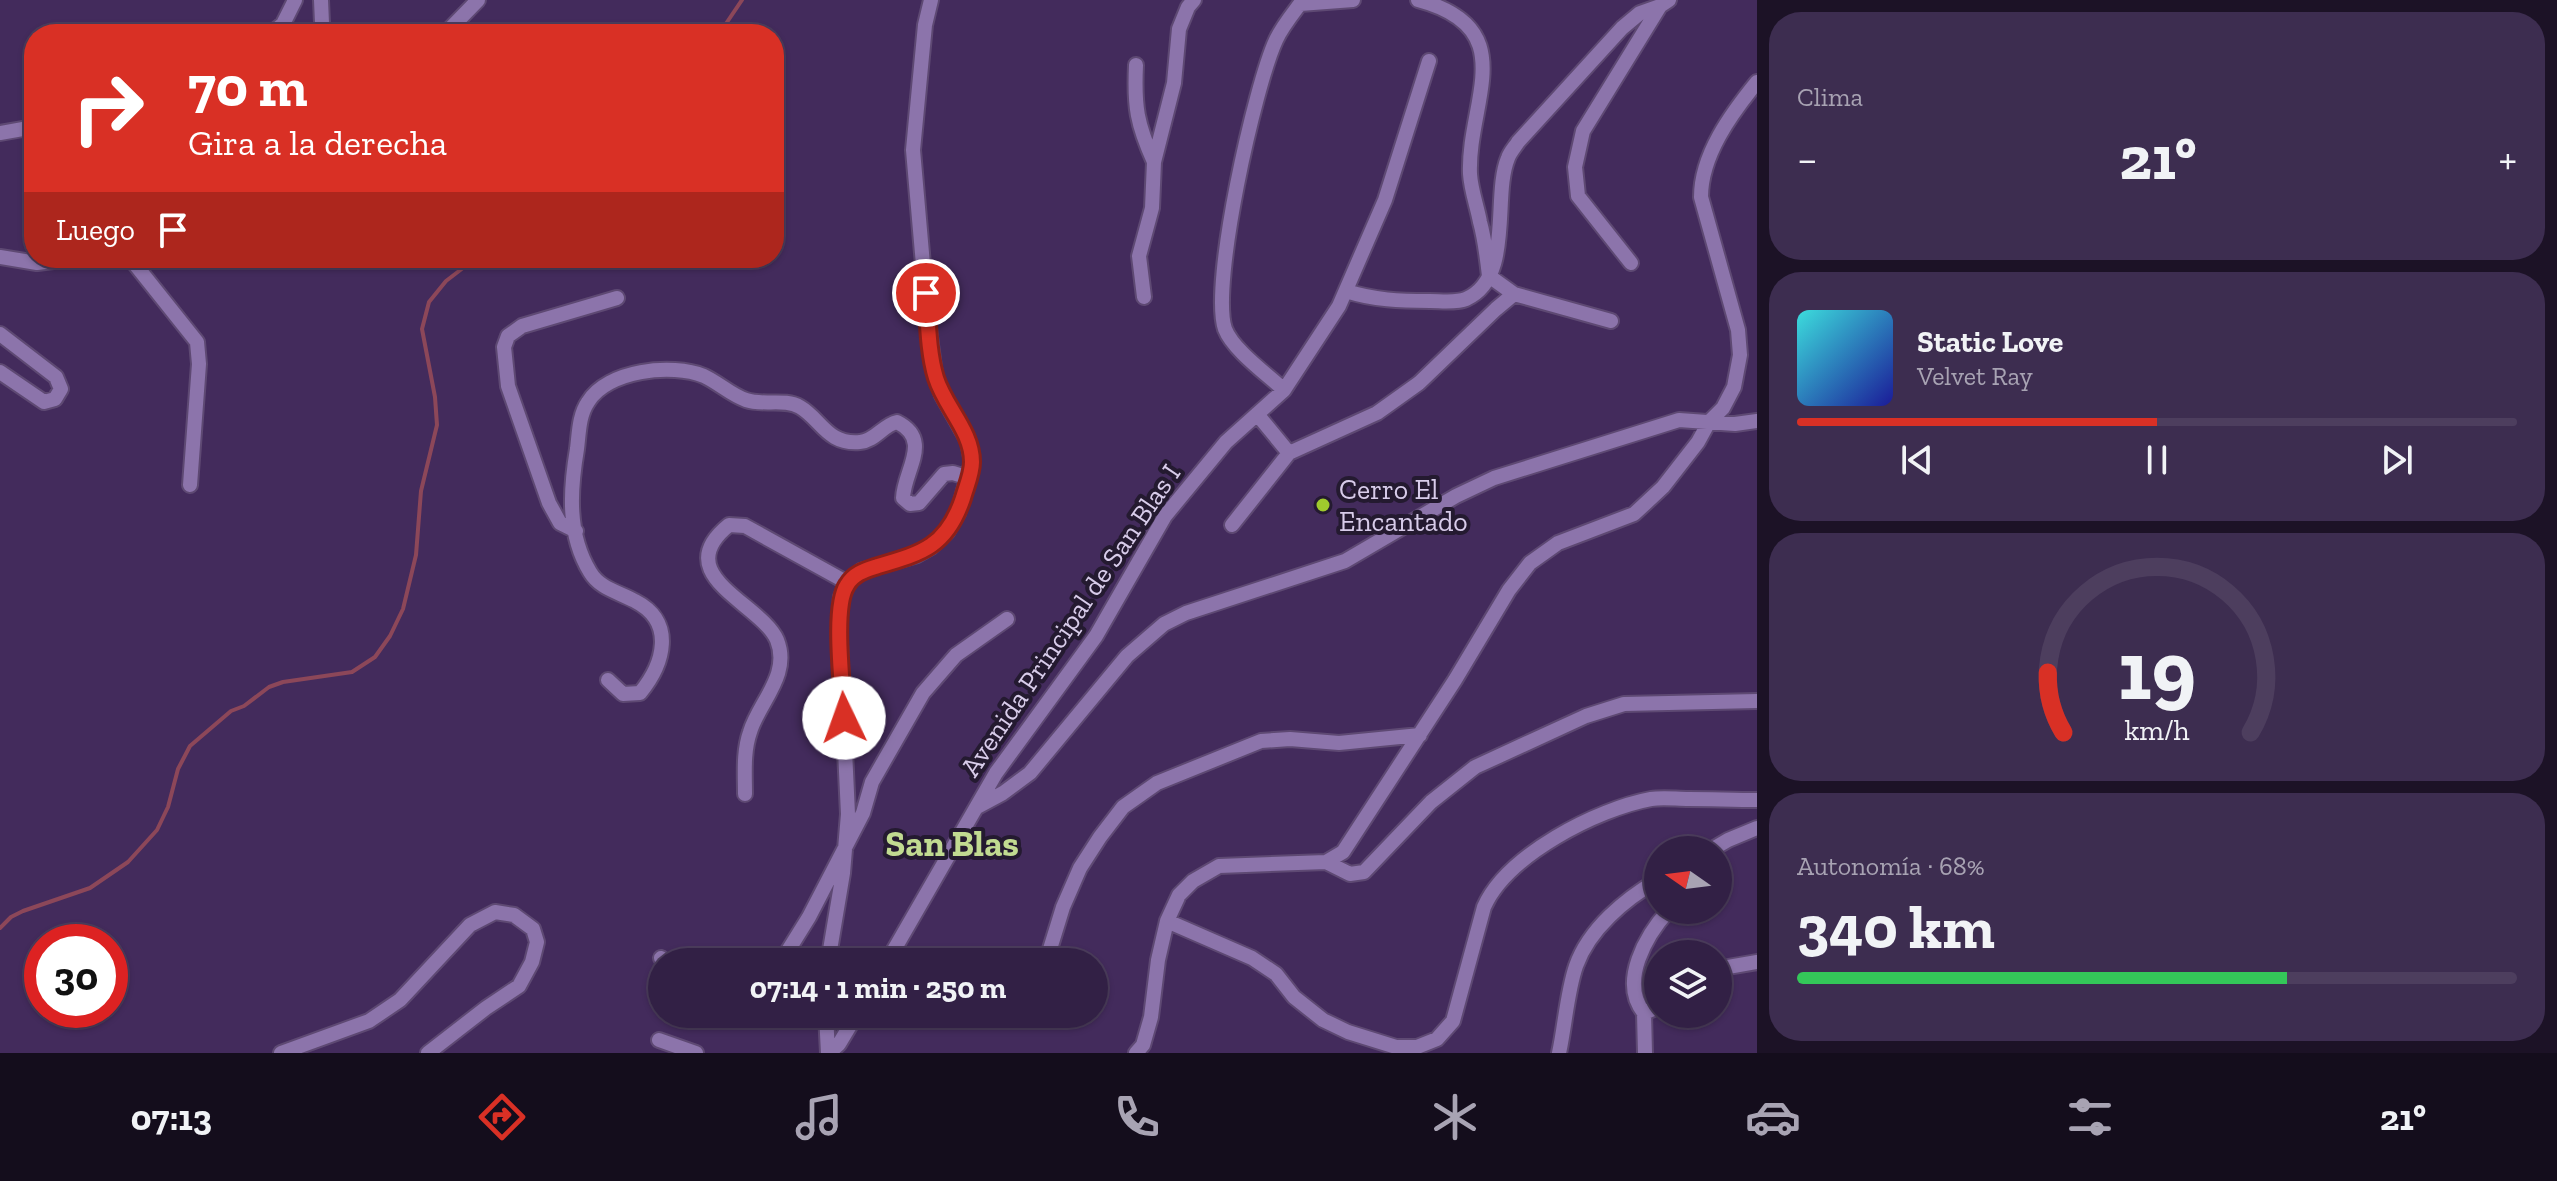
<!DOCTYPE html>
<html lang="es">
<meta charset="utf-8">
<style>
:root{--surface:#322045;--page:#3d2d50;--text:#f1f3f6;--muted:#a8a3b3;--line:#4d3e5e;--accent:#d93025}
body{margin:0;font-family:"Zilla Slab",serif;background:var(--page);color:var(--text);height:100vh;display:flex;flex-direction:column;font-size:30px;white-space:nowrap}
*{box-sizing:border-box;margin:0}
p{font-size:26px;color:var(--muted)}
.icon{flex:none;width:44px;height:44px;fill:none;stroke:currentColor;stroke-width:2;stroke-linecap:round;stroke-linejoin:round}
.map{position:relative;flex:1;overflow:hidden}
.details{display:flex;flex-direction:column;gap:12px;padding:12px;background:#1c1226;width:800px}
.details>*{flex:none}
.guide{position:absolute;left:24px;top:24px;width:760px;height:244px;border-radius:32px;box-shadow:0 2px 6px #0004,0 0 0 2px var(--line);background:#d93025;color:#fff;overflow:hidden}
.needle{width:52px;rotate:284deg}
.controls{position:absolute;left:1644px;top:836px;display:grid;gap:16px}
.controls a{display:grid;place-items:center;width:88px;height:88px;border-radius:50%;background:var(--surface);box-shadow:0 2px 6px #0004,0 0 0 2px var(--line);font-size:40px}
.speed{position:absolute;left:24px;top:924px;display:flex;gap:16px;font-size:40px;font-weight:700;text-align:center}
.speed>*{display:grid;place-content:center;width:104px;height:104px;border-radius:50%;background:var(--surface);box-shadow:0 2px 6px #0004,0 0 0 2px var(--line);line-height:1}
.speed .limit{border:12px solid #d22;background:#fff;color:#111}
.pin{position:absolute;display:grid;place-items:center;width:68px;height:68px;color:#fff;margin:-34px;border:4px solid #fff;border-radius:50%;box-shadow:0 2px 8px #0007}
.me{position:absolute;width:88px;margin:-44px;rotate:357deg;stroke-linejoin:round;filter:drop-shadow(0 0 6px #0008)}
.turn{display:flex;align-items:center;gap:28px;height:168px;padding:0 32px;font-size:36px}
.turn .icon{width:104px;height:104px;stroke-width:2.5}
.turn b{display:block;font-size:56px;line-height:68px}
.then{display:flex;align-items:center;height:76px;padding:0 32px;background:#0003;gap:16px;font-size:30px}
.big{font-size:60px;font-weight:700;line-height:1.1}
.details .card{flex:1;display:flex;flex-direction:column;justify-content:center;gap:12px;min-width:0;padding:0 28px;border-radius:32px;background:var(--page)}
.details .dial{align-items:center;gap:0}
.dial svg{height:208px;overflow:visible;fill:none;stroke:var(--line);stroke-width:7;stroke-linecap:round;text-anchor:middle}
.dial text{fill:var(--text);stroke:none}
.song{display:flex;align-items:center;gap:24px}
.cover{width:96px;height:96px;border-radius:12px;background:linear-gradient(135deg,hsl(180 70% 55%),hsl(240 70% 35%))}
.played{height:8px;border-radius:4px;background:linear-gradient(90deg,var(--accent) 50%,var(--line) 50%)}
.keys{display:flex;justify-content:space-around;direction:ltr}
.heat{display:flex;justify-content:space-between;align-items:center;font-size:44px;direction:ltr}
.charge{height:12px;border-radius:6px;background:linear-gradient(90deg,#34c759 68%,var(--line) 0)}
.trip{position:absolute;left:648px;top:948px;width:460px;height:80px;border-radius:40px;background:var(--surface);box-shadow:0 2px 6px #0004,0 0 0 2px var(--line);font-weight:700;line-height:80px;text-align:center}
.dock{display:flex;height:128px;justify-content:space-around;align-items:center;background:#140d1c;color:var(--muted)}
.dock .icon{width:56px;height:56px}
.dock .active{color:var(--accent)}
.dock b{font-size:36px;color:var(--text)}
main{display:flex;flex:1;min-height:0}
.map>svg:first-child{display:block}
</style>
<main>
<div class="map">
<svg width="1757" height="1053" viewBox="0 0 1757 1053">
<rect width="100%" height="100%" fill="#432b5c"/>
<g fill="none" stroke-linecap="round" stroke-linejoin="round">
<path stroke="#8c4759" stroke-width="4" d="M719 34 742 0
M0 928 11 917 23 911 90 888 128 862 157 830 168 807 178 769 190 746 231 711 244 706 269 687 283 682 352 672 375 657 390 636 403 609 416 555 421 491 437 425 435 397 422 329 429 302 446 281 476 258"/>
<g stroke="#5e4973" stroke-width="18">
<path id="minor" d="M1418 0C1524 28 1467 102 1470 174 1471 190 1477 206 1480 222 1485 240 1487 258 1489 276L1514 294 1611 321
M271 34 283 24 295 0
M317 34 322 23 321 0
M445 34 478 0
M1136 65C1134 107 1137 124 1154 162
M0 133 34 127
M0 257 37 263 78 258
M130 258 197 342 199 364 190 485
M1631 263 1578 196 1575 167 1583 131 1660 6 1669 0
M1346 291C1374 300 1400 301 1430 301 1441 301 1457 303 1466 299 1514 278 1492 196 1508 158 1510 152 1515 147 1518 142L1622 28 1640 13 1660 6
M1144 297 1139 256 1152 208 1154 162 1174 83 1179 29 1188 7 1194 0
M0 334 56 377 61 389 55 399 44 402 0 372
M1284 390C1268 375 1233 350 1225 329 1210 285 1255 85 1276 40 1282 27 1291 16 1300 4L1353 0
M1257 414 1289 453
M1232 525 1289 453 1377 413 1419 383 1496 309 1514 294
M576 531 560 523 549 503 508 386 504 347 508 336 522 326 617 298
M608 680 623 694 640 693C664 664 676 622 635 601 619 592 600 589 590 572 567 534 570 490 577 449 579 433 579 415 588 402 607 370 672 363 704 376 719 383 731 395 746 400 763 406 785 398 800 407 821 419 827 445 860 442 875 441 883 425 897 422 933 440 904 470 903 498L910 504 919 503 944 474 953 473 969 478
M745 794C745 774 743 752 750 732 759 702 791 675 777 640 761 603 667 575 729 525L745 526 848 583
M977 807 1003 793 1030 773 1127 656 1164 624 1186 613 1345 561 1456 496 1494 478 1679 420 1735 424 1757 421
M1711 850 1728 840 1757 828
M1326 862 1350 874 1364 872 1431 802 1475 767 1586 716 1624 704 1757 701
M1167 921 1252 958 1276 974 1294 997 1323 1020 1348 1032 1396 1047H1417L1437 1039 1453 1021 1484 907C1507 855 1597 809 1651 799 1663 797 1676 799 1689 799 1711 799 1734 800 1757 800
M661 958 664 962
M781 962 809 917 863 813 872 782 923 693 956 655 1007 619
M828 962 843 873 848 814 839 623 841 597 848 583 861 571 917 555 931 547 947 532 958 513 972 462 968 441 942 395 935 375 928 322 913 150 925 25 931 0
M887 962 996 773 1096 636 1165 516 1226 442 1284 390 1339 306 1385 200 1429 61
M1046 962 1063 907 1080 868 1100 837 1123 807 1157 783 1261 741 1290 739 1339 743 1420 735
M1718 972 1728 967 1757 962
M1658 1007 1644 1013C1619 982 1646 935 1669 910
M1644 1013 1645 1053
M826 1014 828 1053
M659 1040 696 1053
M281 1053 369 1021 400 1000 470 925 495 912 514 915 533 929 537 942 532 962 519 986 486 1008 428 1053
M829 1053 839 1044 857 1014
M1136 1053 1143 1045 1151 1017 1158 960 1167 921 1179 895 1193 881 1219 866 1326 862 1343 852 1455 680 1509 590 1530 563 1558 543 1634 514 1663 487 1698 442 1709 422 1723 408 1734 387 1740 355 1738 330 1701 197C1701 155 1731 114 1757 82
M1559 1053C1565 1026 1567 992 1576 966 1589 929 1625 899 1658 880"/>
</g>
<use href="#minor" stroke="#8c74ab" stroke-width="14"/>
</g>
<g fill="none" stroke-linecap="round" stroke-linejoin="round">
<g stroke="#8d1f18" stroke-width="20">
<path id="route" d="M844 718C843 689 832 607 847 585 854 573 866 570 878 566 923 553 947 546 963 498 966 487 972 474 972 462 972 431 945 407 936 378 928 352 928 320 926 293"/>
</g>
<use href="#route" stroke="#d93025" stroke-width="14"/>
</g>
<circle fill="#9fca2d" stroke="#241a30" stroke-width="3" cx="1323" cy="505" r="8"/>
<g text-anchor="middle" stroke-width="8" stroke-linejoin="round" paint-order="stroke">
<g font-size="28" fill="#d8ccea" stroke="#241a30" text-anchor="start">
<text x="1339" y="499">Cerro El<tspan x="1339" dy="32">Encantado</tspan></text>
</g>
<g font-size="28" fill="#d8ccea" stroke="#241a30">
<text transform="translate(1070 620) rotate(-56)" y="10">Avenida Principal de San Blas I</text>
</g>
<g font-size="36" font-weight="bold" fill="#c1db91" stroke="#241a30">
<text x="952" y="856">San Blas</text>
</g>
</g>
</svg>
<div class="controls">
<a><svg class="needle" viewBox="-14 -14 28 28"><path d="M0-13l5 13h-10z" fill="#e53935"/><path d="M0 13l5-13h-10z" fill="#a8a3b3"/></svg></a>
<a><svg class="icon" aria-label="layers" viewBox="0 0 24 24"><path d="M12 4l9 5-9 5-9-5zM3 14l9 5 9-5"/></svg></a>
</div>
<div class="speed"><div class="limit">30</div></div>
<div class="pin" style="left:926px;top:293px;background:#d93025"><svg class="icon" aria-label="arrive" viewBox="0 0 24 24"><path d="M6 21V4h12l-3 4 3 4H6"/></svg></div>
<svg class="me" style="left:844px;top:718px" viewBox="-20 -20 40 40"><circle r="19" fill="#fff"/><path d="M0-13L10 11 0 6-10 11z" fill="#d93025"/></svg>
<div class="trip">07:14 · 1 min · 250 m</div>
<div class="guide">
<div class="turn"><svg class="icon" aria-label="right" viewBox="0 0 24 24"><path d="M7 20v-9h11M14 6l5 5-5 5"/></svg><div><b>70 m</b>Gira a la derecha</div></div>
<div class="then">Luego<svg class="icon" aria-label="arrive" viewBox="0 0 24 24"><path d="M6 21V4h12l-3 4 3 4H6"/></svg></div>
</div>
</div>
<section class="details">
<div class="card"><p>Clima</p>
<div class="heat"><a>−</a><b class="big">21°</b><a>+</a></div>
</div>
<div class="card">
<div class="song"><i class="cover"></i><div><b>Static Love</b><p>Velvet Ray</p></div></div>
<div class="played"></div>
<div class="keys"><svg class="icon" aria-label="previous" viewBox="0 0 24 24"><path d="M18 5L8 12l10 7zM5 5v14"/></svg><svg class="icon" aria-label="pause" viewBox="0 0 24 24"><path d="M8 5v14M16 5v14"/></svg><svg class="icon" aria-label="next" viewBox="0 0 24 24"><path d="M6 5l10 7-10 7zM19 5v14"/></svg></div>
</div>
<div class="card dial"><svg viewBox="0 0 100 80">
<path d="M14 69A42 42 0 1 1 86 69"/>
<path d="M14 69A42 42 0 0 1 8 46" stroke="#d93025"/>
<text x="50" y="56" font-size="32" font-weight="700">19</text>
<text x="50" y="72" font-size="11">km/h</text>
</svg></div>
<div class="card"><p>Autonomía · 68%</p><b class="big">340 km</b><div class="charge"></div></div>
</section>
</main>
<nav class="dock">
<b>07:13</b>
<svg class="icon active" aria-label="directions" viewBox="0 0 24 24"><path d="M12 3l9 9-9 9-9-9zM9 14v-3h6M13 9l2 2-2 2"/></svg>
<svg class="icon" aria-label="music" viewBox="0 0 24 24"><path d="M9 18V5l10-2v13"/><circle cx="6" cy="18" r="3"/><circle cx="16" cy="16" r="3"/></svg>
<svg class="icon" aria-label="phone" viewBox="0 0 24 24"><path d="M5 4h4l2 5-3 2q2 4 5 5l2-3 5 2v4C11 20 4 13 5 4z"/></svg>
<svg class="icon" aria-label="climate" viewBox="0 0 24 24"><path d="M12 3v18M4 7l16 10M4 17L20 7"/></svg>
<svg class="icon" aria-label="car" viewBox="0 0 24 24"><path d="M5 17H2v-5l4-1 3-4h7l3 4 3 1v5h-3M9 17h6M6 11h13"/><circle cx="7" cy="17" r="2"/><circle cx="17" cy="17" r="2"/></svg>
<svg class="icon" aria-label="filters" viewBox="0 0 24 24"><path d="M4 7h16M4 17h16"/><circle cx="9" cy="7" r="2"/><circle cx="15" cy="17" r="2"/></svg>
<b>21°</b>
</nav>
